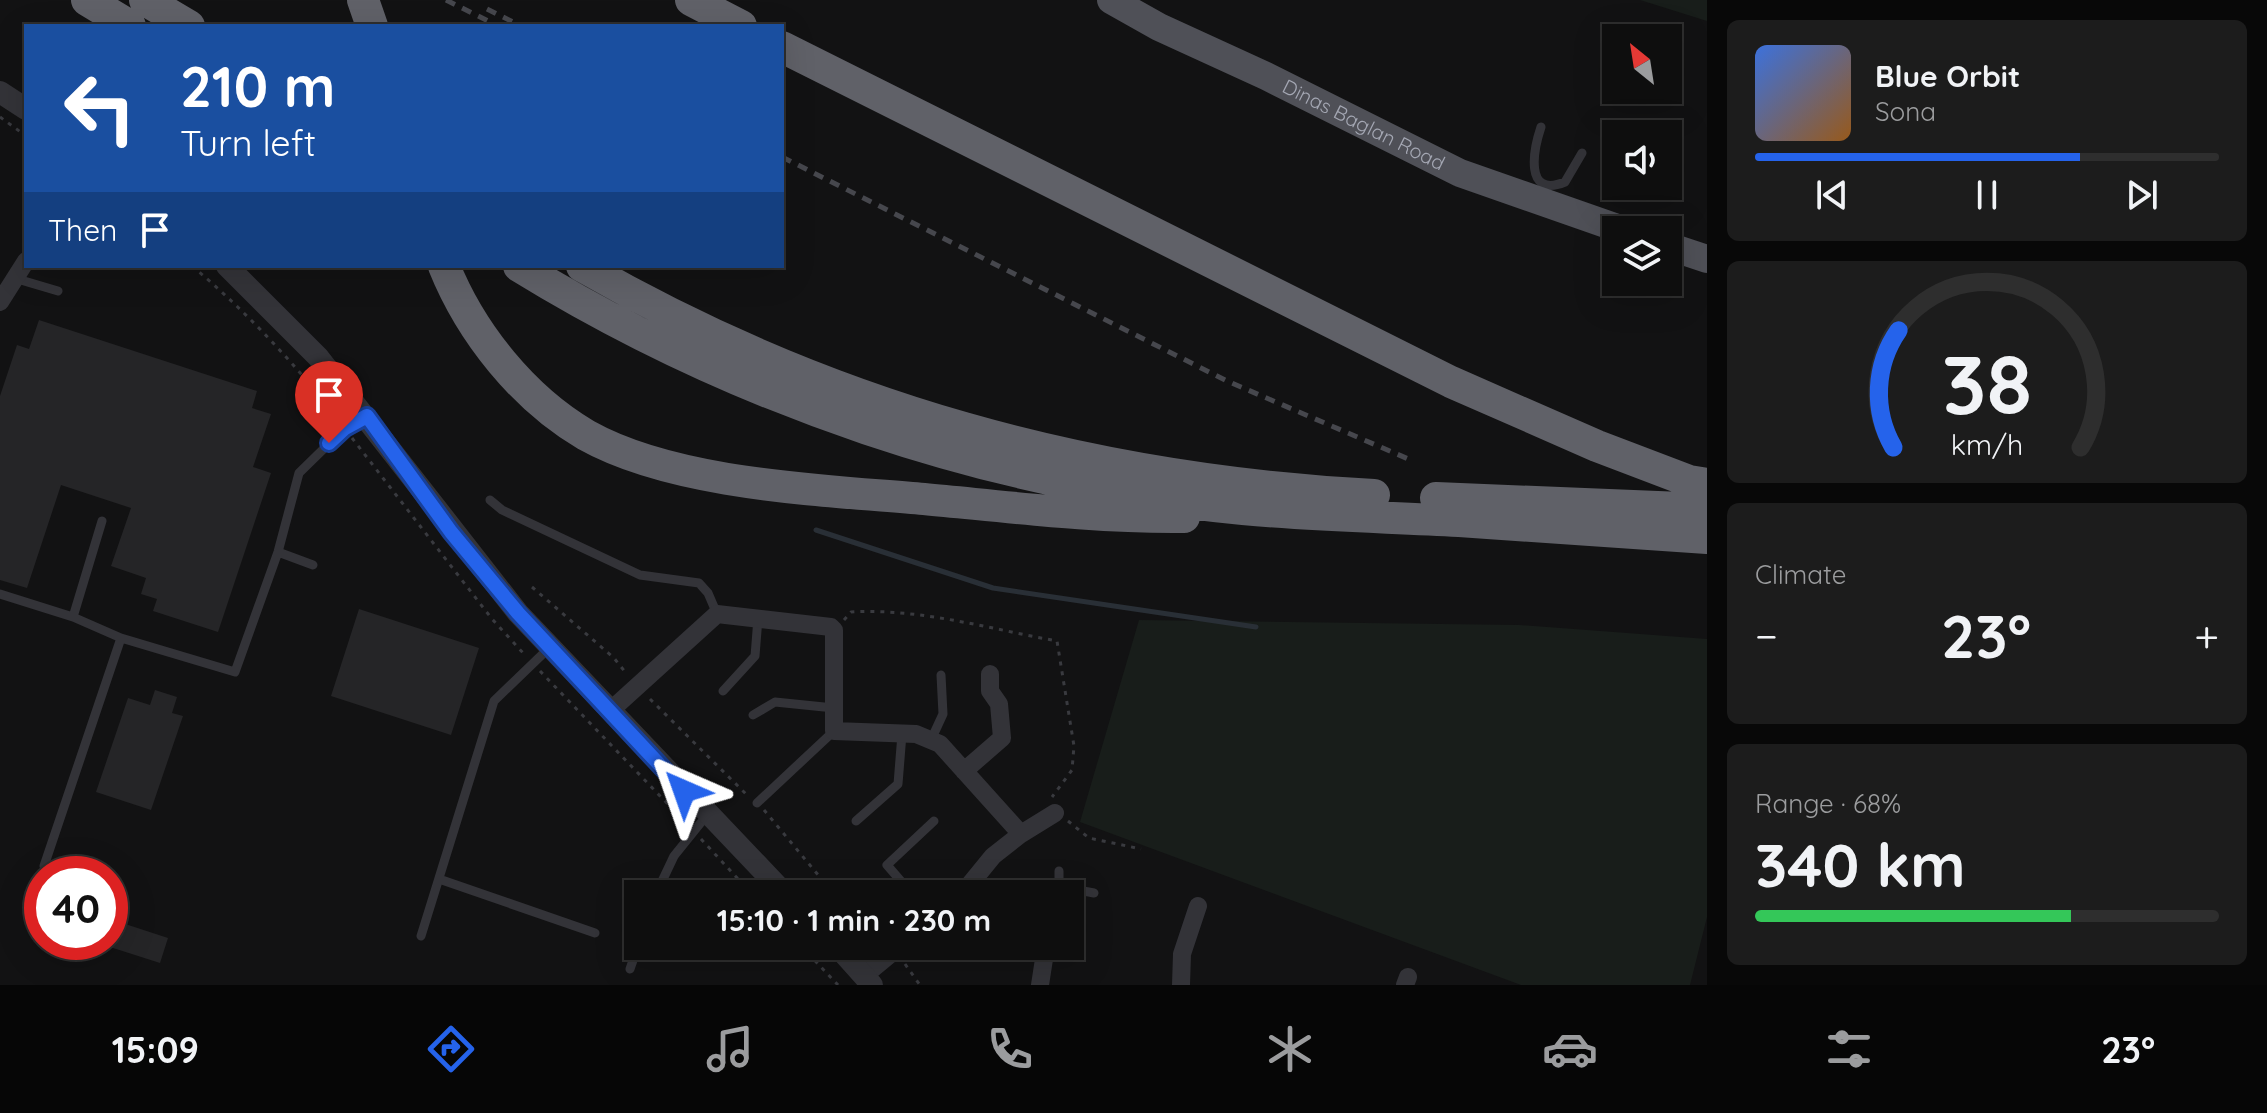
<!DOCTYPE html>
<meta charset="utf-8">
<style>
:root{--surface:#0e0e0e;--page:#1c1c1c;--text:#f1f3f6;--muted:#9b9c9e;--line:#2e2e2e;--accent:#2563eb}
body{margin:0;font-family:Quicksand,sans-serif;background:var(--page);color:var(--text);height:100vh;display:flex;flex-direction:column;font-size:30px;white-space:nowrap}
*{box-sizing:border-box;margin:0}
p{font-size:26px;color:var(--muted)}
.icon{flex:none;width:44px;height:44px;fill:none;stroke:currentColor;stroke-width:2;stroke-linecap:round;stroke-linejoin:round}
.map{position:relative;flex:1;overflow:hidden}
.drawer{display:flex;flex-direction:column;gap:20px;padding:20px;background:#080808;width:560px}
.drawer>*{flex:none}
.guide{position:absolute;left:24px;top:24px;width:760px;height:244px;border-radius:0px;box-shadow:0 8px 32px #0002,0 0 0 2px var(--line);background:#1a4fa0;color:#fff;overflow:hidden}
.needle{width:52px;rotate:330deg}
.buttons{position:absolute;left:1602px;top:24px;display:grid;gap:16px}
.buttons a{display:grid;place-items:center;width:80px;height:80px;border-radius:0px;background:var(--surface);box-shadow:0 8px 32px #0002,0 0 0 2px var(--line);font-size:40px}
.speed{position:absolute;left:24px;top:856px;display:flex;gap:16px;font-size:40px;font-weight:700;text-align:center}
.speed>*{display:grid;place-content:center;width:104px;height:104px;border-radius:50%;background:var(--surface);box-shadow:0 8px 32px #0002,0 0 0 2px var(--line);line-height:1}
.speed .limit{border:12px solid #d22;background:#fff;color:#111}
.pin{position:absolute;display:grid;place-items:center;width:68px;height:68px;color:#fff;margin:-82px -34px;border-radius:50% 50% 50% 0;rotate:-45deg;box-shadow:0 0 8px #0007}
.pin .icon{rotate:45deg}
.me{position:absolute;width:88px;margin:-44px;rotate:317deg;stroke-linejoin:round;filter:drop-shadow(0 0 6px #0008)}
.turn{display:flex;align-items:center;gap:28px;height:168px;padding:0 24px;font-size:36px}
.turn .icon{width:104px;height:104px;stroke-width:2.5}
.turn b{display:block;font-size:56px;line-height:68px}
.then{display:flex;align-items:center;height:76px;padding:0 24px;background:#0003;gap:16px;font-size:30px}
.big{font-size:60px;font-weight:700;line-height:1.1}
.drawer .card{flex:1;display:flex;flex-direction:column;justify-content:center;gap:12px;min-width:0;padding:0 28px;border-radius:12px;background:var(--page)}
.drawer .dial{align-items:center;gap:0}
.dial svg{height:208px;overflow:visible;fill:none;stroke:var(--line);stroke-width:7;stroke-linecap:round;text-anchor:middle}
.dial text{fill:var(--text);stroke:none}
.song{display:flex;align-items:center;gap:24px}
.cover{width:96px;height:96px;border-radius:12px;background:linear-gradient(135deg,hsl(220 70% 55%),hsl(30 70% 35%))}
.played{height:8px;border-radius:4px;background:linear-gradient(90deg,var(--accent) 70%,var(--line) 70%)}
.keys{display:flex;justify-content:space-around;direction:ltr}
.heat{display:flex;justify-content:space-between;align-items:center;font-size:44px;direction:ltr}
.charge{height:12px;border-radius:6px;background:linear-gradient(90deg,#34c759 68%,var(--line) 0)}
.trip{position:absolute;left:624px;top:880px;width:460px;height:80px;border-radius:0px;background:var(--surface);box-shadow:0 8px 32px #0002,0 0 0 2px var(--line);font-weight:700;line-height:80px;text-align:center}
.dock{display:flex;height:128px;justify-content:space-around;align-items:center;background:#060606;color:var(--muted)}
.dock .icon{width:56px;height:56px}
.dock .active{color:var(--accent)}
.dock b{font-size:36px;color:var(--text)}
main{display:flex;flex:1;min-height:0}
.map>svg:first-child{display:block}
</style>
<main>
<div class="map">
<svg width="1707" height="985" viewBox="0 0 1707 985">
<rect width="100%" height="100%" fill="#121213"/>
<path fill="#181d1a" d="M1640 0H1707V21Z
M1139 620 1519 625 1707 639V917L1690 985H1521L1080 822Z"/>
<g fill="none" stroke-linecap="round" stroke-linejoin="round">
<path stroke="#292f36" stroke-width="5" d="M816 530 993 588 1256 627"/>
</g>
<path fill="#252527" d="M39 320 257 391 252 408 271 414 253 467 271 473 218 632 153 611 157 599 141 594 146 578 111 566 131 508 61 485 27 588 0 580V396L17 345 29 349Z
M359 609 479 648 451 735 331 696Z
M155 690 177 697 172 713 183 716 151 810 96 792 128 698 150 705Z
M110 919 168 938 160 963 110 947Z"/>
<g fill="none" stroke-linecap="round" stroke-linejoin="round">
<path stroke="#393a3f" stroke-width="3" stroke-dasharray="4 6" stroke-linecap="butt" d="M0 117 26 136
M192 266C246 311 295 364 338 419
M352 438 492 619 524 654
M532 587 614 658 626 673
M844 620 851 612C920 608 990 629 1057 641L1074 746 1072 770 1052 797
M540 671 685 822
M650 699 747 795
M764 810 834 894
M1068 821 1089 838 1141 849
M701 839 752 894
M801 946 838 985
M905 964 920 985"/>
<path stroke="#333338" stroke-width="9" d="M1541 127C1534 148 1523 199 1565 182L1582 153
M14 278 58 291
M490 500 502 510 640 575 699 583 708 593 717 614
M278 552 313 565
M0 594 73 617 121 638 235 672 278 552 299 473 345 428 365 417
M73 617 102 521
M723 691 755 656 758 618
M753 715 775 702 834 708
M931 740 943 714 941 675
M757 803 834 731
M856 821 898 784 902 734
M44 866 121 638
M439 879 595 933
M656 894 674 856 707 815
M912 894 887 865 934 821
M1059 894V871
M1063 894 1067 888 1094 893
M421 936 494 701 549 648
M630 969 638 946"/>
<path stroke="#333338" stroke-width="18" d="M0 302 26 261
M610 711 717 614 831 627 834 630V731L916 734 940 744 1021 834 993 856 962 894
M964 771 1002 738 999 704 990 691V674
M1021 834 1055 813
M865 975 900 946
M1040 985 1046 946
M1181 985 1182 954 1198 906
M1405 985 1408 977"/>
<path stroke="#333338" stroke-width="22" d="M0 92 26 109
M227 266 318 357 518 613 785 894
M837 946 872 985"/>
<g stroke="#4f5057" stroke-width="28">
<path id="s1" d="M1111 0 1159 27 1266 76 1460 173 1623 230"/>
<path d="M1668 246 1707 259"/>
</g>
<path stroke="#606168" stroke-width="32" d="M87 0 130 26
M145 0 189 26
M363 0 372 26
M691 0 741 26
M782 47 1451 382 1597 446 1689 481 1707 484
M444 266C471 333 523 398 586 435 675 485 822 490 924 499 1010 507 1097 518 1184 517
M519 266C737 400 988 485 1243 509 1315 516 1387 517 1459 521 1542 526 1624 533 1707 538
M582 266C829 408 1091 480 1374 495
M1436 498 1707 509"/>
<path stroke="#46474d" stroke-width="5" stroke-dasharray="10 8" stroke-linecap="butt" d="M446 0 498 26
M487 9 521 26
M782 157 1227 381 1413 461"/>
</g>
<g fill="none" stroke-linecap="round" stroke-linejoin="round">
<g stroke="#184099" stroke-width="20">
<path id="route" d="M329 443 345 428 367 416 451 532 518 613 684 791"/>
</g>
<use href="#route" stroke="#2563eb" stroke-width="14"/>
</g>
<g text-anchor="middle" stroke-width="8" stroke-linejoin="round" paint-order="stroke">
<g font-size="20" fill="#a4a7b3" stroke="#0d0d0e">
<text dy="7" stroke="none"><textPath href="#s1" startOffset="282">Dinas Baglan Road</textPath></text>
</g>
</g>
</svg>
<div class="buttons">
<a><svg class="needle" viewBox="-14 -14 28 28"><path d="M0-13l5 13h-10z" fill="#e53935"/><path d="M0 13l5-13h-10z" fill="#9b9c9e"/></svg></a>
<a><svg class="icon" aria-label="sound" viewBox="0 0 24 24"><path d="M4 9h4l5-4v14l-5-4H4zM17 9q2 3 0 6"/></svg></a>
<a><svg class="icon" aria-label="layers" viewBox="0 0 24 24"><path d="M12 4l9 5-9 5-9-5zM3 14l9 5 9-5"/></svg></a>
</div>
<div class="speed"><div class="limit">40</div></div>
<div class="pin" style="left:329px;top:443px;background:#d93025"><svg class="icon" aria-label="arrive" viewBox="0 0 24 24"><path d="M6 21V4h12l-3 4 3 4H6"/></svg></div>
<svg class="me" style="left:684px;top:791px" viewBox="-20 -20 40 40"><path d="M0-17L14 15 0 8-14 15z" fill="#2563eb" stroke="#fff" stroke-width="4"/></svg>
<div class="trip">15:10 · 1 min · 230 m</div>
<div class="guide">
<div class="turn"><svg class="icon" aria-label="left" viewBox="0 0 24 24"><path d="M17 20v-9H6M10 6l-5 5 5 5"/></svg><div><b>210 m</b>Turn left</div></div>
<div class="then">Then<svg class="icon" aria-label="arrive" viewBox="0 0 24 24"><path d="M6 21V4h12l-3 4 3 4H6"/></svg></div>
</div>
</div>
<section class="drawer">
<div class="card">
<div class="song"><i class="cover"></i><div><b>Blue Orbit</b><p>Sona</p></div></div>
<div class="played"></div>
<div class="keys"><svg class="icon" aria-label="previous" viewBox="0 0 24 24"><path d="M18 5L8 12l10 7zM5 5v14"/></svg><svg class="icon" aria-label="pause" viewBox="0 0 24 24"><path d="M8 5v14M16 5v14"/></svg><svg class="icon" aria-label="next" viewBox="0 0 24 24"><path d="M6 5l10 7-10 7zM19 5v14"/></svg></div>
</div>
<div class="card dial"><svg viewBox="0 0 100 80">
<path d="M14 69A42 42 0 1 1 86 69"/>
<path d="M14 69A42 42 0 0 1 16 24" stroke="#2563eb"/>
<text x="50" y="56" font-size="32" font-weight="700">38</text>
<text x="50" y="72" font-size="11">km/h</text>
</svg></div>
<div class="card"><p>Climate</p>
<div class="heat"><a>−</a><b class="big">23°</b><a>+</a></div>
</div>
<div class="card"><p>Range · 68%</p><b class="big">340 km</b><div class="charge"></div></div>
</section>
</main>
<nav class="dock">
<b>15:09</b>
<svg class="icon active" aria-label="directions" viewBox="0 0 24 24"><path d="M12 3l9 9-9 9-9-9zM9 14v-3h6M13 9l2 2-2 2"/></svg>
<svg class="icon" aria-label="music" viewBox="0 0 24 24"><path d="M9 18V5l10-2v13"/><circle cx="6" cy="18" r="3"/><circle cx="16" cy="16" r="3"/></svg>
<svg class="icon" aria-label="phone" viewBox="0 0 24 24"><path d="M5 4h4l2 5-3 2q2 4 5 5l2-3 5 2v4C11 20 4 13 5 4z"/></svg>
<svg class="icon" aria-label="climate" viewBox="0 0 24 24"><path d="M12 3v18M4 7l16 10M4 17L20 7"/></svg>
<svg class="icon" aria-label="car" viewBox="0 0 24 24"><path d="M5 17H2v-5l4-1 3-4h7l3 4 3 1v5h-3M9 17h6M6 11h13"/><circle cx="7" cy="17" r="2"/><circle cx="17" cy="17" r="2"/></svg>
<svg class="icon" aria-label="filters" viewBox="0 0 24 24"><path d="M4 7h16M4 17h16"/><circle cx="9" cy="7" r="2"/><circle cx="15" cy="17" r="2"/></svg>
<b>23°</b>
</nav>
